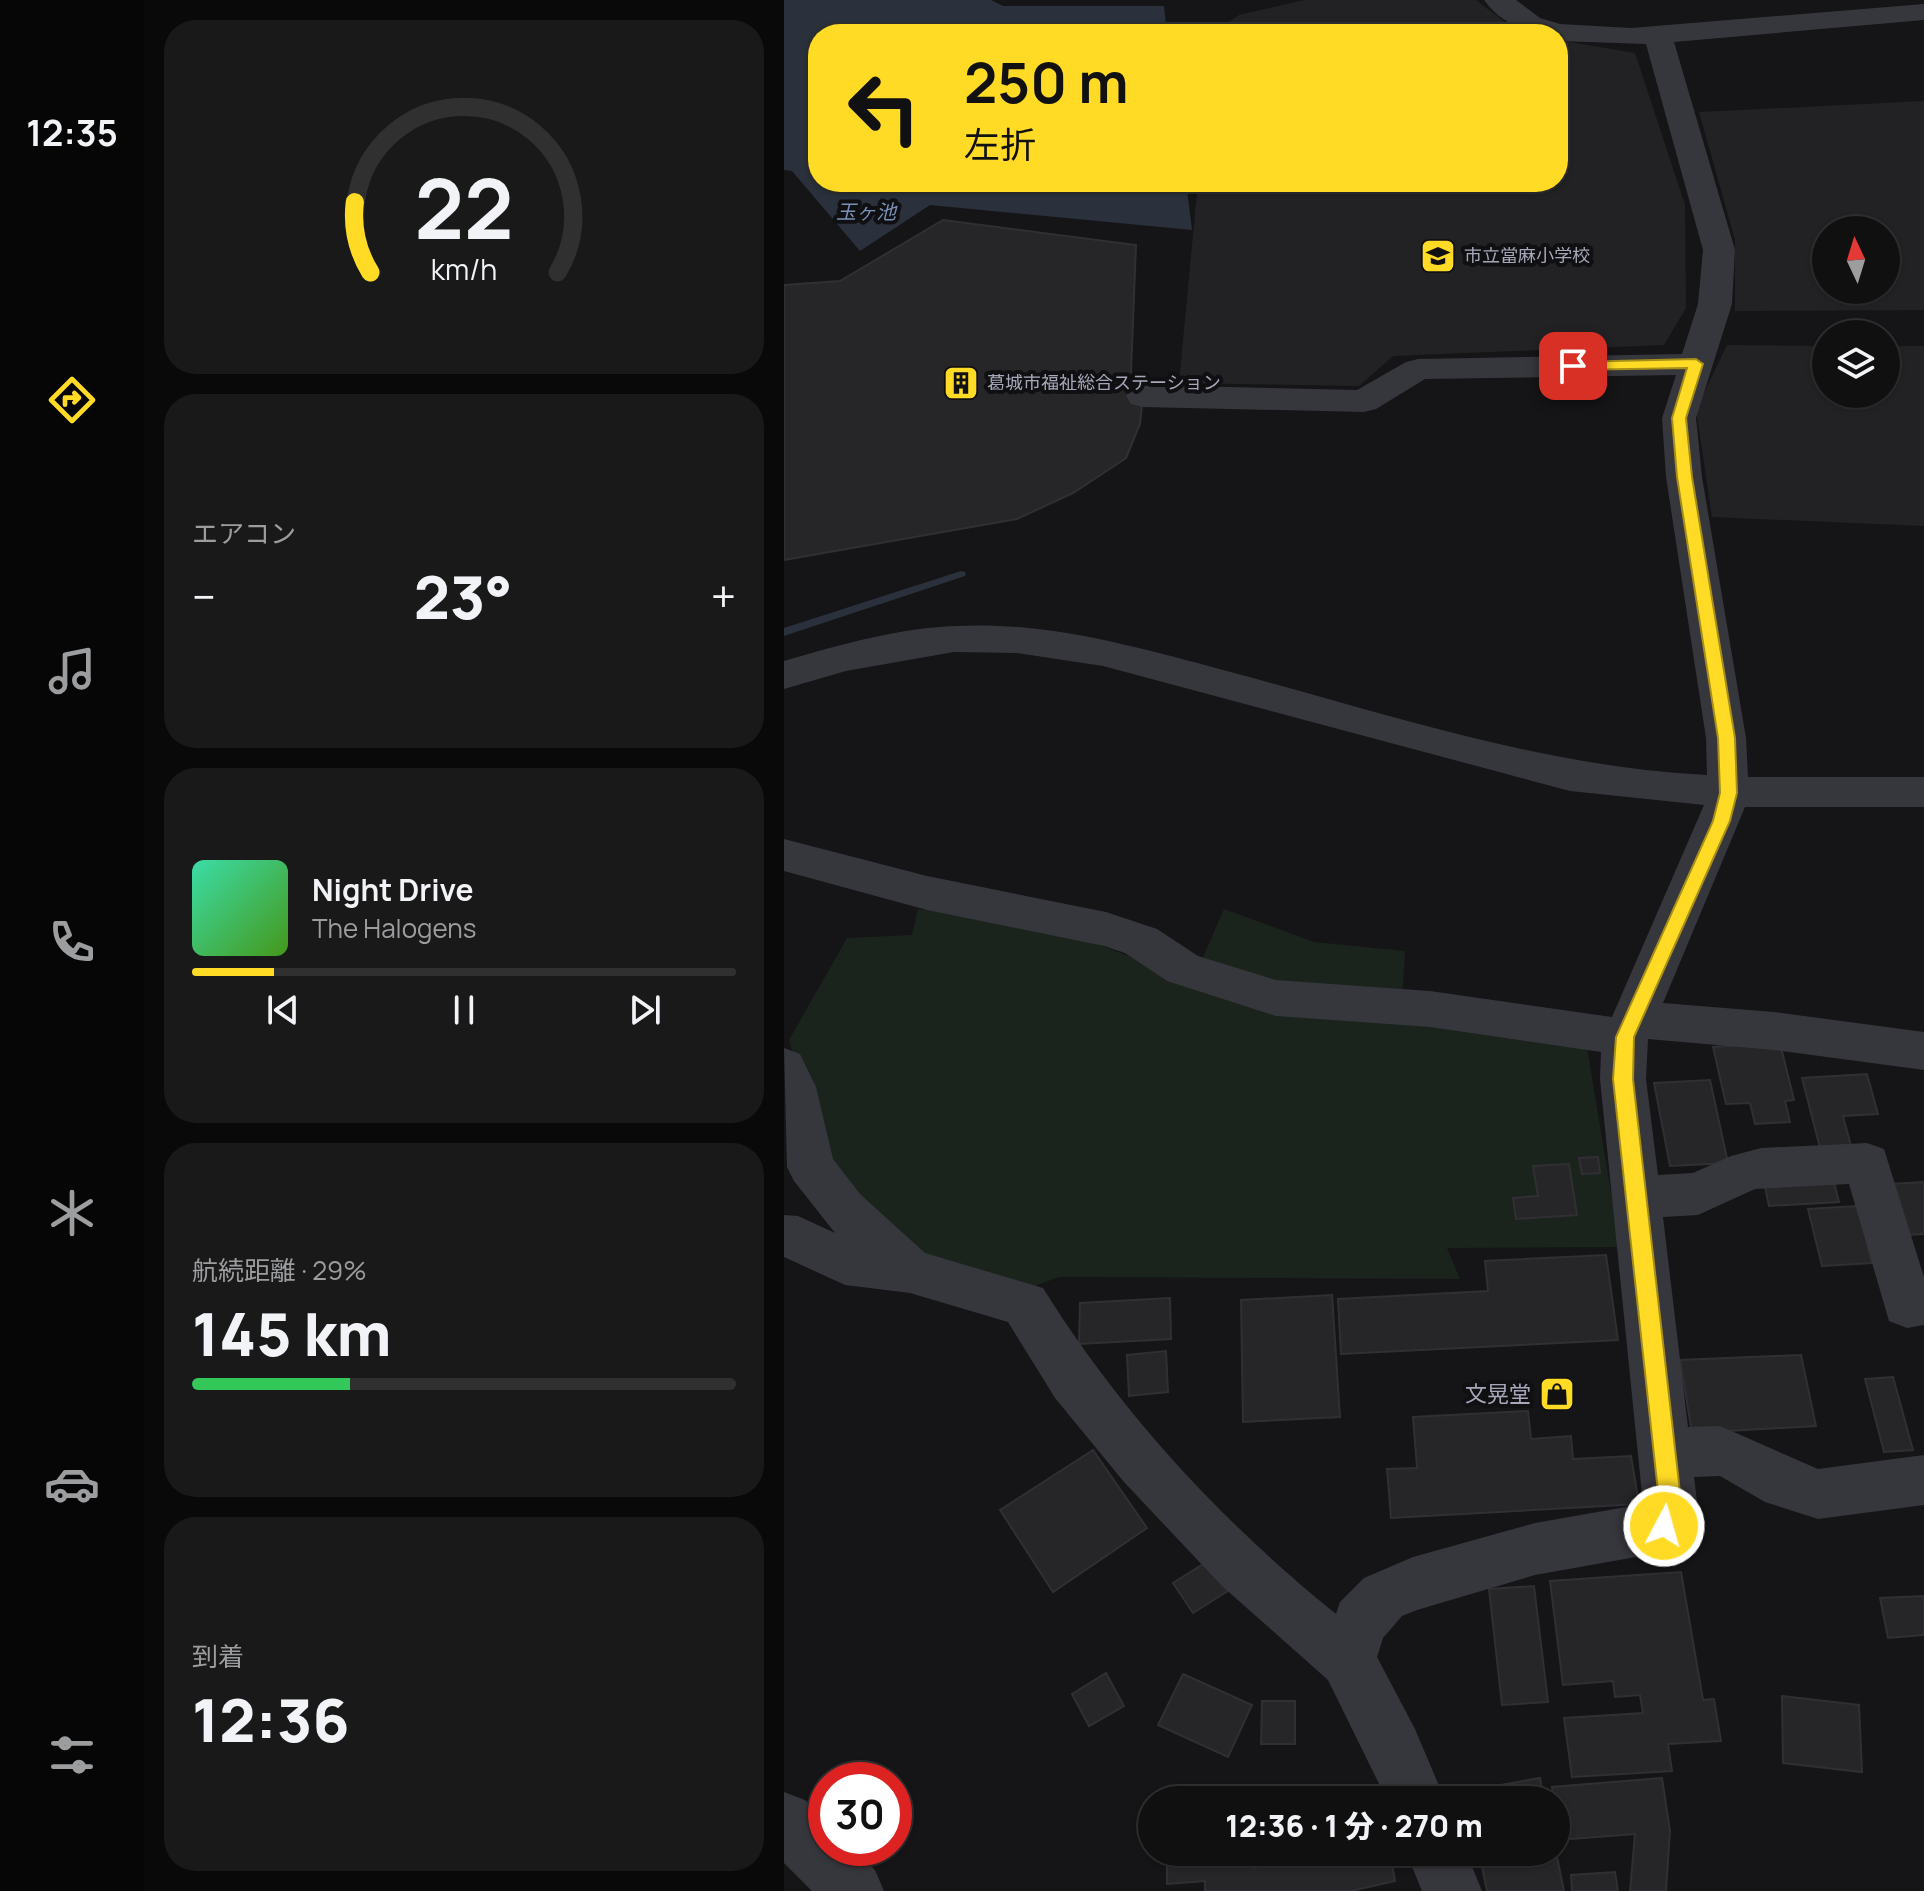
<!DOCTYPE html>
<html lang="ja">
<meta charset="utf-8">
<style>
:root{--surface:#101011;--page:#19191a;--text:#f1f3f6;--muted:#9c9d9f;--line:#303031;--accent:#ffdb25}
body{margin:0;font-family:Manrope,"Noto Sans JP",sans-serif;background:var(--page);color:var(--text);height:100vh;display:flex;flex-direction:column;font-size:30px;white-space:nowrap}
*{box-sizing:border-box;margin:0}
p{font-size:26px;color:var(--muted)}
.icon{flex:none;width:44px;height:44px;fill:none;stroke:currentColor;stroke-width:2;stroke-linecap:round;stroke-linejoin:round}
.map{position:relative;flex:1;overflow:hidden}
.sheet{display:flex;flex-direction:column;gap:20px;padding:20px;background:#090909;width:640px}
.sheet>*{flex:none}
.banner{position:absolute;left:24px;top:24px;width:760px;height:168px;border-radius:32px;box-shadow:0 2px 6px #0004,0 0 0 2px var(--line);background:#ffdb25;color:#111;overflow:hidden}
.needle{width:52px;rotate:356deg}
.tools{position:absolute;left:1028px;top:216px;display:grid;gap:16px}
.tools a{display:grid;place-items:center;width:88px;height:88px;border-radius:50%;background:var(--surface);box-shadow:0 2px 6px #0004,0 0 0 2px var(--line);font-size:40px}
.speed{position:absolute;left:24px;top:1762px;display:flex;gap:16px;font-size:40px;font-weight:700;text-align:center}
.speed>*{display:grid;place-content:center;width:104px;height:104px;border-radius:50%;background:var(--surface);box-shadow:0 2px 6px #0004,0 0 0 2px var(--line);line-height:1}
.speed .limit{border:12px solid #d22;background:#fff;color:#111}
.pin{position:absolute;display:grid;place-items:center;width:68px;height:68px;color:#fff;margin:-34px;border-radius:16px;box-shadow:0 4px 12px #0006}
.me{position:absolute;width:88px;margin:-44px;rotate:6deg;stroke-linejoin:round;filter:drop-shadow(0 0 6px #0008)}
.turn{display:flex;align-items:center;gap:28px;height:168px;padding:0 24px;font-size:36px}
.turn .icon{width:104px;height:104px;stroke-width:2.5}
.turn b{display:block;font-size:56px;line-height:68px}
.big{font-size:60px;font-weight:800;line-height:1.1}
.sheet .tile{flex:1;display:flex;flex-direction:column;justify-content:center;gap:12px;min-width:0;padding:0 28px;border-radius:32px;background:var(--page)}
.sheet .dial{align-items:center;gap:0}
.dial svg{height:208px;overflow:visible;fill:none;stroke:var(--line);stroke-width:7;stroke-linecap:round;text-anchor:middle}
.dial text{fill:var(--text);stroke:none}
.song{display:flex;align-items:center;gap:24px}
.cover{width:96px;height:96px;border-radius:12px;background:linear-gradient(135deg,hsl(160 70% 55%),hsl(100 70% 35%))}
.played{height:8px;border-radius:4px;background:linear-gradient(90deg,var(--accent) 15%,var(--line) 15%)}
.keys{display:flex;justify-content:space-around;direction:ltr}
.heat{display:flex;justify-content:space-between;align-items:center;font-size:44px;direction:ltr}
.charge{height:12px;border-radius:6px;background:linear-gradient(90deg,#34c759 29%,var(--line) 0)}
.trip{position:absolute;left:354px;top:1786px;width:432px;height:80px;border-radius:40px;background:var(--surface);box-shadow:0 2px 6px #0004,0 0 0 2px var(--line);font-weight:800;line-height:80px;text-align:center}
main{display:flex;flex:1;min-height:0}
.menu{display:flex;flex-direction:column;width:144px;justify-content:space-around;align-items:center;background:#060607;color:var(--muted)}
.menu .icon{width:56px;height:56px}
.menu .selected{color:var(--accent)}
.menu b{font-size:36px;color:var(--text)}
.map>svg:first-child{display:block}
</style>
<main>
<nav class="menu">
<b>12:35</b>
<svg class="icon selected" aria-label="directions" viewBox="0 0 24 24"><path d="M12 3l9 9-9 9-9-9zM9 14v-3h6M13 9l2 2-2 2"/></svg>
<svg class="icon" aria-label="music" viewBox="0 0 24 24"><path d="M9 18V5l10-2v13"/><circle cx="6" cy="18" r="3"/><circle cx="16" cy="16" r="3"/></svg>
<svg class="icon" aria-label="phone" viewBox="0 0 24 24"><path d="M5 4h4l2 5-3 2q2 4 5 5l2-3 5 2v4C11 20 4 13 5 4z"/></svg>
<svg class="icon" aria-label="climate" viewBox="0 0 24 24"><path d="M12 3v18M4 7l16 10M4 17L20 7"/></svg>
<svg class="icon" aria-label="car" viewBox="0 0 24 24"><path d="M5 17H2v-5l4-1 3-4h7l3 4 3 1v5h-3M9 17h6M6 11h13"/><circle cx="7" cy="17" r="2"/><circle cx="17" cy="17" r="2"/></svg>
<svg class="icon" aria-label="filters" viewBox="0 0 24 24"><path d="M4 7h16M4 17h16"/><circle cx="9" cy="7" r="2"/><circle cx="15" cy="17" r="2"/></svg>
</nav>
<section class="sheet">
<div class="tile dial"><svg viewBox="0 0 100 80">
<path d="M14 69A42 42 0 1 1 86 69"/>
<path d="M14 69A42 42 0 0 1 8 42" stroke="#ffdb25"/>
<text x="50" y="56" font-size="32" font-weight="700">22</text>
<text x="50" y="72" font-size="11">km/h</text>
</svg></div>
<div class="tile"><p>エアコン</p>
<div class="heat"><a>−</a><b class="big">23°</b><a>+</a></div>
</div>
<div class="tile">
<div class="song"><i class="cover"></i><div><b>Night Drive</b><p>The Halogens</p></div></div>
<div class="played"></div>
<div class="keys"><svg class="icon" aria-label="previous" viewBox="0 0 24 24"><path d="M18 5L8 12l10 7zM5 5v14"/></svg><svg class="icon" aria-label="pause" viewBox="0 0 24 24"><path d="M8 5v14M16 5v14"/></svg><svg class="icon" aria-label="next" viewBox="0 0 24 24"><path d="M6 5l10 7-10 7zM19 5v14"/></svg></div>
</div>
<div class="tile"><p>航続距離 · 29%</p><b class="big">145 km</b><div class="charge"></div></div>
<div class="tile"><p>到着</p><b class="big">12:36</b></div>
</section>
<div class="map">
<svg width="1140" height="1891" viewBox="0 0 1140 1891">
<rect width="100%" height="100%" fill="#151517"/>
<path fill="#222124" fill-rule="evenodd" d="M520 0H692L734 32 743 34H435L436 28 455 15Z
M774 40 851 53 901 205 902 308 880 345 609 356 575 386 395 383 414 182H774Z
M1140 101V310L951 311V240L915 112ZM1042 230H1102V290H1042Z
M943 345 1042 346V394H1102V346H1140V526L928 517 912 409Z"/>
<path fill="#1b231d" d="M134 909 258 924 348 957 407 985 440 909 530 942 621 951 617 1019 803 1047 836 1247 663 1248 676 1279 275 1277 240 1290 136 1257 38 1157 5 1040 63 938 128 935Z"/>
<path fill="#2a313c" d="M0 0H207L219 6H380L383 34H34V182H402L408 230 146 205 76 251 8 171 0 170Z"/>
<g fill="none" stroke-linecap="round" stroke-linejoin="round">
<path fill="#2a313c" fill-rule="evenodd" d="M177 571 181 572 182 574 181 576 0 636V628Z"/>
</g>
<path fill="#262528" stroke="#302f33" stroke-width="2" d="M159 220 352 245 347 371 359 396 356 424 342 458 289 493 233 519 0 560V285L56 281Z
M996 1043 1010 1100 1001 1101 1006 1122 971 1124 966 1103 942 1104 929 1047Z
M1083 1074 1094 1114 1059 1116 1067 1146 1036 1148 1018 1078Z
M926 1080 944 1163 886 1166 870 1083Z
M814 1157 816 1173 798 1174 795 1158Z
M785 1164 793 1215 732 1219 729 1198 754 1196 749 1166Z
M1049 1178 1055 1202 985 1206 980 1182Z
M1140 1182V1234L1120 1235 1106 1184Z
M1074 1206 1088 1263 1038 1266 1024 1209Z
M822 1255 834 1340 557 1354 554 1299 704 1291 701 1261Z
M548 1295 556 1417 459 1422 457 1300Z
M386 1298 387 1339 295 1344 296 1303Z
M382 1351 384 1392 345 1396 343 1355Z
M1017 1355 1032 1426 908 1433 896 1360Z
M1109 1377 1129 1450 1100 1452 1081 1379Z
M744 1411 747 1439 787 1436 789 1459 847 1456 855 1504 607 1518 603 1469 633 1468 629 1417Z
M309 1450 363 1528 269 1592 216 1510Z
M427 1559 447 1589 409 1613 389 1583Z
M897 1572 919 1700 930 1699 937 1741 884 1744 888 1771 788 1777 780 1718 859 1713 856 1695 831 1697 829 1681 779 1685 766 1581Z
M750 1586 764 1702 718 1705 705 1589Z
M1140 1596V1635L1104 1638 1096 1598Z
M322 1673 340 1706 305 1726 288 1694Z
M399 1674 468 1705 444 1757 374 1725Z
M998 1696 1075 1705 1078 1772 999 1763Z
M478 1701H511V1744H477Z
M756 1778 760 1800H685L683 1791Z
M878 1778 886 1831 882 1891H846L851 1834 774 1840 768 1787Z
M592 1787 595 1800H537Z
M383 1852H468L469 1868 524 1864 522 1852H606L611 1881 567 1891H421V1881L383 1884Z
M695 1852H772L780 1891H703Z
M831 1872 834 1891H788L787 1875Z"/>
<g fill="none" stroke-linecap="round" stroke-linejoin="round">
<path fill="#36363d" fill-rule="evenodd" d="M700 0H732L756 18 776 24 847 28 1140 4V20L890 42 951 250 948 304 912 418 918 477 962 738 964 777H1140V807H961L879 1003 990 1012 1140 1032V1070L990 1050 864 1039 862 1079 874 1175 909 1173 947 1156 977 1148 1083 1143 1100 1149 1140 1277V1325L1123 1328 1105 1321 1065 1184 971 1189 914 1215 879 1217 904 1427 936 1426 1034 1469 1140 1455V1505L1034 1519 981 1502 936 1476 910 1477 913 1501 899 1544 880 1552 751 1575 633 1610 618 1616 599 1638 593 1657 631 1729 661 1800H603L544 1680 438 1586 340 1482 271 1398 224 1322 126 1293 61 1285 0 1257V1215L14 1216 51 1233 10 1181 3 1167 0 1048 16 1054 32 1087 49 1159 76 1194 141 1253 259 1288C337 1413 437 1521 552 1614L556 1602 580 1578 629 1557 751 1523 859 1504 816 1079 817 1052 646 1027 492 1016 383 981 341 953 320 946 143 910 0 871V839L143 876 322 912 373 929 414 956 492 980 646 991 828 1017 920 805 786 791 319 666 233 653 170 652 62 671 0 689V661C55 645 114 628 172 626 263 621 352 647 439 670 598 712 758 767 923 775L922 738 882 477 878 418 892 375 641 379 592 409 580 412 359 407 347 404 342 396 347 388 359 385 573 390 622 362 634 359 898 354 914 304 919 250 862 44 774 41V34C745 34 718 25 700 0Z
M0 1792 21 1800 42 1821V1848H69L91 1870 100 1891H28L0 1863Z
M622 1852H682L698 1891H638Z"/>
</g>
<path fill="#ffdb25" stroke="#a68e18" stroke-width="2" d="M912 359 919 364 902 418 908 477 951 738 953 793 946 821 850 1037 849 1079 897 1501 888 1534 880 1537 872 1534 869 1526 875 1501 829 1079 832 1037 929 821 936 793 934 738 893 477 888 418 903 368 789 370 782 366 789 362Z"/>
<defs>
<g id="school-square" transform="scale(1.8)"><rect x="-9" y="-9" width="18" height="18" rx="4" fill="#ffdb25" stroke="#101012"/><path d="M0-5L7-2L0 1L-7-2ZM-4 1L0 2.5L4 1V4Q0 6-4 4Z" fill="#111"/></g>
<g id="building-square" transform="scale(1.8)"><rect x="-9" y="-9" width="18" height="18" rx="4" fill="#ffdb25" stroke="#101012"/><path d="M-4-6H4V6H1V3H-1V6H-4ZM-2.5-4.3h1.7v1.8h-1.7ZM.8-4.3h1.7v1.8H.8ZM-2.5-1h1.7V.8h-1.7ZM.8-1h1.7V.8H.8Z" fill="#111"/></g>
<g id="shop-square" transform="scale(1.8)"><rect x="-9" y="-9" width="18" height="18" rx="4" fill="#ffdb25" stroke="#101012"/><path d="M-5-2.5h2.3a2.7 3.5 0 0 1 5.4 0H5L5.5 6h-11ZM-1.5-2.5h3a1.5 2.3 0 0 0-3 0Z" fill="#111"/></g>
</defs>
<g fill-rule="evenodd">
<use href="#school-square" x="654" y="256"/>
<use href="#building-square" x="177" y="383"/>
<use href="#shop-square" x="773" y="1394"/>
</g>
<g text-anchor="middle" stroke-width="8" stroke-linejoin="round" paint-order="stroke">
<g font-size="18" fill="#a6a8b9" stroke="#101012" text-anchor="start">
<text x="680" y="262">市立當麻小学校</text>
<text x="203" y="389">葛城市福祉総合ステーション</text>
</g>
<g font-size="20" font-style="italic" fill="#7a90b7" stroke="#101012">
<text x="82" y="219">玉ヶ池</text>
</g>
<g font-size="22" fill="#a6a8b9" stroke="#101012" text-anchor="end">
<text x="747" y="1402">文晃堂</text>
</g>
</g>
</svg>
<div class="tools">
<a><svg class="needle" viewBox="-14 -14 28 28"><path d="M0-13l5 13h-10z" fill="#e53935"/><path d="M0 13l5-13h-10z" fill="#9c9d9f"/></svg></a>
<a><svg class="icon" aria-label="layers" viewBox="0 0 24 24"><path d="M12 4l9 5-9 5-9-5zM3 14l9 5 9-5"/></svg></a>
</div>
<div class="speed"><div class="limit">30</div></div>
<div class="pin" style="left:789px;top:366px;background:#d93025"><svg class="icon" aria-label="arrive" viewBox="0 0 24 24"><path d="M6 21V4h12l-3 4 3 4H6"/></svg></div>
<svg class="me" style="left:880px;top:1526px" viewBox="-20 -20 40 40"><circle r="17" fill="#ffdb25" stroke="#fff" stroke-width="3"/><path d="M0-11L8 9 0 5-8 9z" fill="#fff"/></svg>
<div class="trip">12:36 · 1 分 · 270 m</div>
<div class="banner">
<div class="turn"><svg class="icon" aria-label="left" viewBox="0 0 24 24"><path d="M17 20v-9H6M10 6l-5 5 5 5"/></svg><div><b>250 m</b>左折</div></div>
</div>
</div>
</main>
